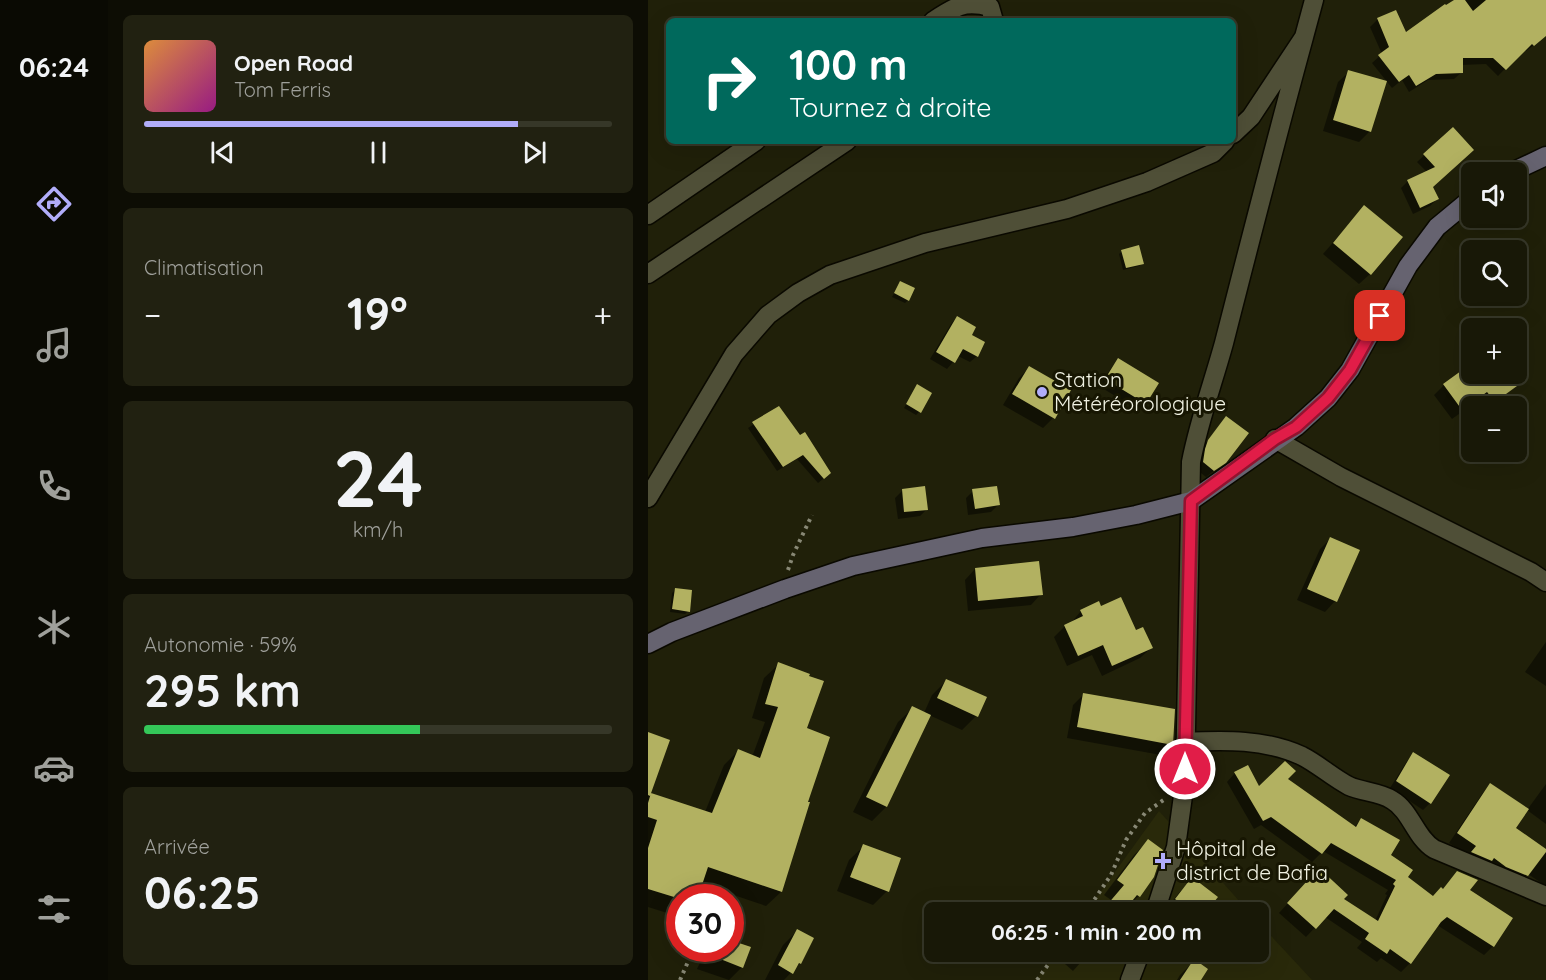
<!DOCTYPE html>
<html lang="fr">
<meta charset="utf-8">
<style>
:root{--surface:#181807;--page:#212111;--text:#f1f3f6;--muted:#9fa09b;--line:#363728;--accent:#b1adfa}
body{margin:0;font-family:Quicksand,sans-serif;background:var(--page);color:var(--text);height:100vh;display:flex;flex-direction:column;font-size:22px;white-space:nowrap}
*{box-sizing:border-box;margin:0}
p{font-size:20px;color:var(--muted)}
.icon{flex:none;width:33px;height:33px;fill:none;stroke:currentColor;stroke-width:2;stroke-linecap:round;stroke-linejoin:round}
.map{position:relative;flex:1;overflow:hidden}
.drawer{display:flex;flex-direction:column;gap:15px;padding:15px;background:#0d0d04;width:540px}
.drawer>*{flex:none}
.guide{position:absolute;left:18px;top:18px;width:570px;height:126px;border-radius:9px;box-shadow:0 6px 24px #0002,0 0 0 2px var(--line);background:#00695c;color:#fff;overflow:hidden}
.controls{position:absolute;left:813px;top:162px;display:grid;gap:12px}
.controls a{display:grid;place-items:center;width:66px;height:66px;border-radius:9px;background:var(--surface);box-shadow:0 6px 24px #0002,0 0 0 2px var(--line);font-size:30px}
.speed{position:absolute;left:18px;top:884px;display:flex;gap:12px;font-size:30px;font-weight:700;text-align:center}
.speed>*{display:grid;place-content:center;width:78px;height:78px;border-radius:50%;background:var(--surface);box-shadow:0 6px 24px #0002,0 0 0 2px var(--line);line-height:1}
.speed .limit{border:9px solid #d22;background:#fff;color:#111}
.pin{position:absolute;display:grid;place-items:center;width:51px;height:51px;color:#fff;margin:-26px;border-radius:12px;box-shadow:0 3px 9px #0006}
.me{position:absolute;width:66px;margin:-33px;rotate:0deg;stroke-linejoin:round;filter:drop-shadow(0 0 4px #0008)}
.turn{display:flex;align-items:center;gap:21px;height:126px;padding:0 24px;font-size:27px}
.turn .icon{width:78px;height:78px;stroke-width:2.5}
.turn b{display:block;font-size:42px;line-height:51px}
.big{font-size:45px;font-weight:700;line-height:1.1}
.drawer .tile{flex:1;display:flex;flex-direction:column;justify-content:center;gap:9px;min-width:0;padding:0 21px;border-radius:9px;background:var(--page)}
.drawer .dial{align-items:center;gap:0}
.dial b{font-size:78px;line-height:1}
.song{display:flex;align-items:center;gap:18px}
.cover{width:72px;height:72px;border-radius:9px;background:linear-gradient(135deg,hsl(30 70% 55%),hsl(310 70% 35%))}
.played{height:6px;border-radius:3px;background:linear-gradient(90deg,var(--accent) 80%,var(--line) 80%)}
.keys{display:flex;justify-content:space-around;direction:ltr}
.heat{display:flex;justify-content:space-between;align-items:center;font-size:33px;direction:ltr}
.charge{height:9px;border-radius:4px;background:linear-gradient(90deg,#34c759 59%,var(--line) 0)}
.trip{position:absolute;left:276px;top:902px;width:345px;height:60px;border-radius:9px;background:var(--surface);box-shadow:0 6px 24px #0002,0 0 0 2px var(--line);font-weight:700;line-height:60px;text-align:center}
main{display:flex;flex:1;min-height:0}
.tab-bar{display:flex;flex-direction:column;width:108px;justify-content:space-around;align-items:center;background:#0a0a03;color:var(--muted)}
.tab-bar .icon{width:42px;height:42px}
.tab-bar .selected{color:var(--accent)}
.tab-bar b{font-size:27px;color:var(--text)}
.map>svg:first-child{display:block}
</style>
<main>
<nav class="tab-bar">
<b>06:24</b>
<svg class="icon selected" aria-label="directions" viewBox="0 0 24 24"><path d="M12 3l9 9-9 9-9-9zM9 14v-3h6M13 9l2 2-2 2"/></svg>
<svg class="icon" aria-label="music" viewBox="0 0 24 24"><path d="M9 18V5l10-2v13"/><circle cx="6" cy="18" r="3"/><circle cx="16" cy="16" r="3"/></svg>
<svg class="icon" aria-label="phone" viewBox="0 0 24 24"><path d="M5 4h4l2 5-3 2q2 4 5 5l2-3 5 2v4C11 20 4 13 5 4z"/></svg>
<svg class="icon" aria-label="climate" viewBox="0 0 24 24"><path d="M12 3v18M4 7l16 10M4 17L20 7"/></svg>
<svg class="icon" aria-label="car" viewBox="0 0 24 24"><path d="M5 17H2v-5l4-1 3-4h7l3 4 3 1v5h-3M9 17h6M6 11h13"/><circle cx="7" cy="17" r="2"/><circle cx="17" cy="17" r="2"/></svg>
<svg class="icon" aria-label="filters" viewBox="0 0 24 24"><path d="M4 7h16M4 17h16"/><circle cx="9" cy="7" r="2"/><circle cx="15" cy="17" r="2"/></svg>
</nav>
<section class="drawer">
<div class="tile">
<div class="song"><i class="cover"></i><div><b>Open Road</b><p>Tom Ferris</p></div></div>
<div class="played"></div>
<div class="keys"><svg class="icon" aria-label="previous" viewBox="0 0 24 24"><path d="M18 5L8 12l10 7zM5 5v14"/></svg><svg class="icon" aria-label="pause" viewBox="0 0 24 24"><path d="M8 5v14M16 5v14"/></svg><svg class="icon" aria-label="next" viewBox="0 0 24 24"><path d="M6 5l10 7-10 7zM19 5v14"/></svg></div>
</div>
<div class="tile"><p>Climatisation</p>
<div class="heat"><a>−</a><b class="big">19°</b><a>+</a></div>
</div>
<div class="tile dial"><b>24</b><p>km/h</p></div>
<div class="tile"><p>Autonomie · 59%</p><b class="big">295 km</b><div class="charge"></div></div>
<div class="tile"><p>Arrivée</p><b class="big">06:25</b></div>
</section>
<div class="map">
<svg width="898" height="980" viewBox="0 0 898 980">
<rect width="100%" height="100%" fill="#202009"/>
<path fill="#29290a" d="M511 811 601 912H438Z
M611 923 664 980H388L410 951H610Z"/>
<path fill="#0007" d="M809 0H895L898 4V36L878 51 876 49 850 76 838 64 813 65 814 72 806 79 780 80 761 92 754 80 744 88 724 63 734 54 722 27 729 20 747 12 757 34Z
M701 72 722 131 711 142 675 131 690 82Z
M805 129 784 187 789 199 782 206 765 214 753 188 760 181 779 172 769 162Z
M716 207 722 274 711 284 675 254Z
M474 251 494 263 491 266 475 270 471 254Z
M252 283 260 300 257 303 244 297Z
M309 317 322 336 329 356 322 362 310 356 299 369 282 359 303 324Z
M471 360 497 403 490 410 451 386 464 367Z
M381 368 405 418 395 428 355 405 371 378Z
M824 374H848L850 377 858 374 867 386 843 406H833L829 401 804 419 786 395 796 385Z
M269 386 271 412 268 415 256 408Z
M131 408 176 478 170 483 149 459 129 471 100 428Z
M578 418 577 462 558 477 548 469 553 449Z
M254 491 279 509 272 516 250 519 247 498Z
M325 491 350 505 343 512 320 515 318 498Z
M683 538 687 601 677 612 649 600 672 549Z
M327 569 393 594 383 605 320 611 317 580Z
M27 590 40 611 37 614 22 612 24 593Z
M453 608 487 632 503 648 492 658 454 676 444 655 419 666 406 637 417 626 423 623 433 611Z
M898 642V686L877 672Z
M131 664 157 729 158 803H160L133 892 118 906 53 884 48 897H32V917L0 907V734L1 794 57 812 76 765 90 751 104 757 117 722 104 718 116 678Z
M298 681 328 716 314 730 281 715 238 807 224 821 205 812 250 722 265 708 276 713 284 695Z
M436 694 523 744 513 755 419 738 425 705Z
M766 754 800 775 782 803 775 810 742 788 759 761Z
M587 773 610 788 638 779 705 828 714 819 758 877 784 898 820 890 863 918 845 946 836 955 789 925 762 963 753 972 733 958 729 962 709 948 714 942 677 917 658 937 631 913 662 879 727 921 739 895 737 894 740 890 675 851 664 862 613 825 606 829 579 782Z
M898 784V824L879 810 866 829 898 851V886L880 874 870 884 801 843 834 794 842 785 879 810Z
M500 841 491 896 473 912H453L463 900 456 895 486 855Z
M216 846 239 891 225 905 189 891 201 860Z
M544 879 557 912H516L530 894Z
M149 931 152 963 136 980H117L135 945Z
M59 948H82L94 967 81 980 49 969Z
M414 951H443L425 971 409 957Z
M546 961 551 980H529L532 975Z"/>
<path fill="#b2b161" d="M806 0H817L825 11 838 0H898V36L886 46 884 44 858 70 845 58H815V73L788 74 768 86 761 75 751 82 730 55 741 47 729 18 748 10 758 32 797 4 798 5Z
M700 70 739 81 723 132 685 120Z
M805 127 826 150 785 187 791 199 772 208 759 180 787 167 775 154Z
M716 205 755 237 723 275 685 243Z
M491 245 496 264 478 268 473 250Z
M252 281 267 288 261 301 246 293Z
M309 316 328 327 324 335 337 342 330 357 315 349 307 363 288 352Z
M470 358 511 383 498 404 457 379Z
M824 363V374H860L869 386 847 402 839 392 814 410 795 384Z
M381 366 423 390 407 419 364 394Z
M269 384 284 393 273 413 258 404Z
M131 406 152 435 157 432 183 473 176 479 155 455 135 467 104 422Z
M578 416 601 433 578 463 566 471 555 462 557 449 560 440Z
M277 486 280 510 256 512 254 489Z
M349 486 352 505 327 509 324 489Z
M682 537 712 550 689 602 659 589Z
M391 561 395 595 330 601 327 568Z
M27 588 44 590 42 612 24 609Z
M473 597 488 630 495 627 505 648 464 666 455 645 430 656 416 625 435 616 432 610 451 601 453 606Z
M130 662 162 674 161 676 176 681 159 728 182 737 160 802H162L134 892 60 867 50 897H26L0 889V848L9 820 0 817V803L3 793 64 813 90 749 112 758 130 707 117 704Z
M298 679 339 697 330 717 289 698Z
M435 693 527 709 525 745 429 727Z
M264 706 283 715 239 807 218 797Z
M0 732 22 740 2 796 0 795Z
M765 752 802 775 783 804 748 781Z
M637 761 648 771 640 779 708 827 713 818 752 840 743 855 765 870 760 877 785 896 793 887 795 889 809 871 830 880 822 890 865 918 846 947 799 917 793 922 763 964 742 949 739 954 717 939 721 933 686 909 668 929 639 903 671 868 700 895 696 899 730 921 747 886 745 884 748 880 683 843 674 854 623 817 615 821 586 772 600 765 611 786Z
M842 783 881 809 868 828 898 849V852L880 876 858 867 846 858 844 861 823 852 828 846 809 833Z
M500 839 515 850 506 877 492 897 489 895 475 912H453L476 885 469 880Z
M215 844 253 858 241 892 202 877Z
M544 877 570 897 558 912H545L527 899Z
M149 929 166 938 153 964 151 963 145 974 130 965Z
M82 940 103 947 95 968 47 949 82 948Z
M546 959 560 969 553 980H532Z"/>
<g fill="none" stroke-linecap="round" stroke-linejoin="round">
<g stroke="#0a0900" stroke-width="21">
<path id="street" d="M285 21C306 7 316 0 342 7L346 21
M585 134 603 117 656 37 666 0
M0 215 108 141
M0 274 199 141
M627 439 693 477 883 572 898 582
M0 498 86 354 120 315 150 293 182 275 277 243 419 209 499 182 565 153 577 141
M537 742C576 740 618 739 654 756 670 764 684 777 701 786 714 792 732 792 744 800 763 811 767 837 786 849L898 896
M507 912 528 847 537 781 543 462C551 421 565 383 576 343 602 241 628 139 656 37
M482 980 493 951"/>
</g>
<g stroke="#0a0900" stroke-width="21">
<path id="secondary" d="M864 172 898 156
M0 644 24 632 137 589 205 566 334 538 425 527 488 515 543 501 648 427 680 398 702 370 760 266 789 227 824 198"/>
</g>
<path stroke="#888875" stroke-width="4" stroke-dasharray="3 4.5" stroke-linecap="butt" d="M140 570 145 555 164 515
M438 912 463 875 478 840 497 813 517 799
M32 980 46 948
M389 980 410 951"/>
<use href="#street" stroke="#4f4f37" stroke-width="18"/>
<use href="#secondary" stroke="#666370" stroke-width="18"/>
</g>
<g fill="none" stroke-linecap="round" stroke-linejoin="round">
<g stroke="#92132f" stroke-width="15">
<path id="route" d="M537 769 543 501 627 439 648 427 680 398 702 370 732 316"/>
</g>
<use href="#route" stroke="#e11d48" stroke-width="10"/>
</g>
<g fill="#b1adfa" stroke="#171602" stroke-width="2">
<circle cx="394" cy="392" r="6"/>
<path d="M512 852h6v6h6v6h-6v6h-6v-6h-6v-6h6z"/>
</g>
<g text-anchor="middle" stroke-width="6" stroke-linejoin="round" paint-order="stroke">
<g font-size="21" fill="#f1f2e3" stroke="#171602" text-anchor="start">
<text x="406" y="387">Station<tspan x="406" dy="24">Météréorologique</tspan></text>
<text x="528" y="856">Hôpital de<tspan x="528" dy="24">district de Bafia</tspan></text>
</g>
</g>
</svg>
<div class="controls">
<a><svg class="icon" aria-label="sound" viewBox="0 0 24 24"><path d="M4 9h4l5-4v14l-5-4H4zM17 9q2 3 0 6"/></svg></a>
<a><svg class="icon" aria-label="search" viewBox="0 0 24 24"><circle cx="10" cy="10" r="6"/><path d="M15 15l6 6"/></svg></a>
<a>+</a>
<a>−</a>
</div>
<div class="speed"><div class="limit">30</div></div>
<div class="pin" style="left:732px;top:316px;background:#d93025"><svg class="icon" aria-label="arrive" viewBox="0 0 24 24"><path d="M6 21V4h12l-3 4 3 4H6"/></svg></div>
<svg class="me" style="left:537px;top:769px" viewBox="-20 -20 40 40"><circle r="17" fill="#e11d48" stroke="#fff" stroke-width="3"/><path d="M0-11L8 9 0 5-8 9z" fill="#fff"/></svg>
<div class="trip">06:25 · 1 min · 200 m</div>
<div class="guide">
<div class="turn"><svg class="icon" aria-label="right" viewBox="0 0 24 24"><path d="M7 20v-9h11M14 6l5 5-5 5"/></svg><div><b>100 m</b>Tournez à droite</div></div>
</div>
</div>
</main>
